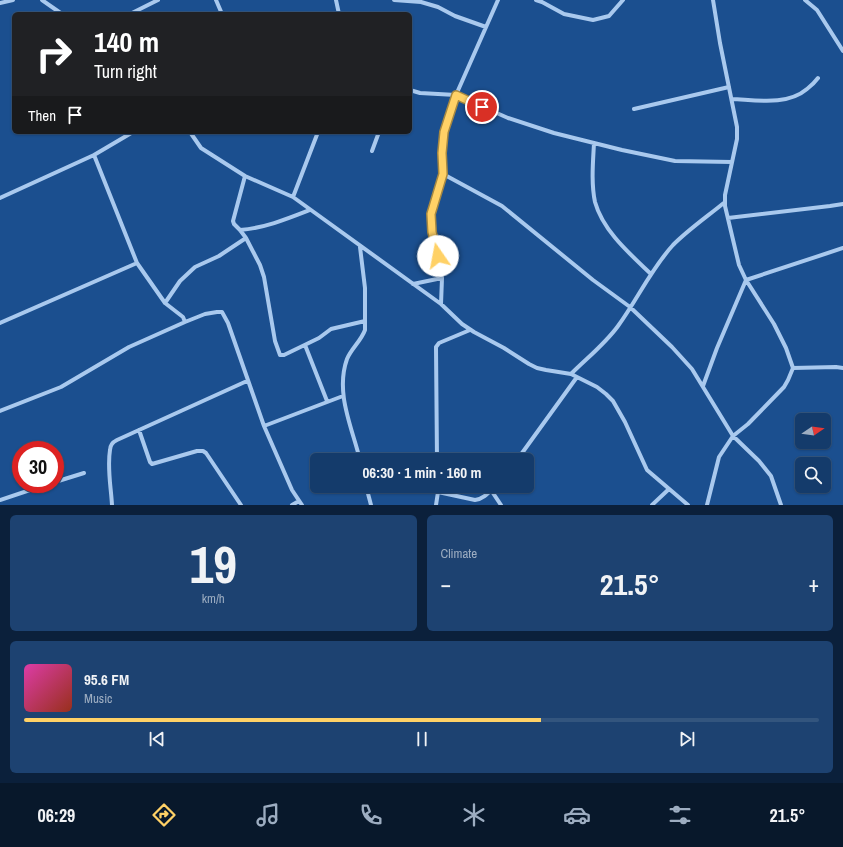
<!DOCTYPE html>
<meta charset="utf-8">
<style>
:root{--surface:#143b6b;--page:#1d4271;--text:#f1f3f6;--muted:#9dadc1;--line:#33557e;--accent:#ffd166}
body{margin:0;font-family:"Archivo Narrow",sans-serif;background:var(--page);color:var(--text);height:100vh;display:flex;flex-direction:column;font-size:15px;white-space:nowrap}
*{box-sizing:border-box;margin:0}
p{font-size:13px;color:var(--muted)}
.icon{flex:none;width:22px;height:22px;fill:none;stroke:currentColor;stroke-width:2;stroke-linecap:round;stroke-linejoin:round}
.map{position:relative;height:505px;overflow:hidden}
.side{display:flex;flex-direction:column;gap:10px;padding:10px;background:#0b203b;flex:1}
.side>*{flex:none}
.banner{position:absolute;left:12px;top:12px;width:400px;height:122px;border-radius:6px;box-shadow:0 1px 3px #0004,0 0 0 1px var(--line);background:#202124;color:#fff;overflow:hidden}
.needle{width:26px;rotate:77deg}
.fabs{position:absolute;left:795px;top:413px;display:grid;gap:8px}
.fabs a{display:grid;place-items:center;width:36px;height:36px;border-radius:6px;background:var(--surface);box-shadow:0 1px 3px #0004,0 0 0 1px var(--line);font-size:20px}
.speed{position:absolute;left:12px;top:441px;display:flex;gap:8px;font-size:20px;font-weight:700;text-align:center}
.speed>*{display:grid;place-content:center;width:52px;height:52px;border-radius:50%;background:var(--surface);box-shadow:0 1px 3px #0004,0 0 0 1px var(--line);line-height:1}
.speed .limit{border:6px solid #d22;background:#fff;color:#111}
.pin{position:absolute;display:grid;place-items:center;width:34px;height:34px;color:#fff;margin:-17px;border:2px solid #fff;border-radius:50%;box-shadow:0 1px 4px #0007}
.me{position:absolute;width:44px;margin:-22px;rotate:348deg;stroke-linejoin:round;filter:drop-shadow(0 0 3px #0008)}
.turn{display:flex;align-items:center;gap:14px;height:84px;padding:0 16px;font-size:18px}
.turn .icon{width:52px;height:52px;stroke-width:2.5}
.turn b{display:block;font-size:28px;line-height:34px}
.then{display:flex;align-items:center;height:38px;padding:0 16px;background:#0003;gap:8px;font-size:15px}
.big{font-size:30px;font-weight:800;line-height:1.1}
.side .tile{flex:1;display:flex;flex-direction:column;justify-content:center;gap:6px;min-width:0;padding:0 14px;border-radius:6px;background:var(--page)}
.side .dial{align-items:center;gap:0}
.dial b{font-size:52px;line-height:1}
.song{display:flex;align-items:center;gap:12px}
.cover{width:48px;height:48px;border-radius:6px;background:linear-gradient(135deg,hsl(320 70% 55%),hsl(10 70% 35%))}
.played{height:4px;border-radius:2px;background:linear-gradient(90deg,var(--accent) 65%,var(--line) 65%)}
.keys{display:flex;justify-content:space-around;direction:ltr}
.heat{display:flex;justify-content:space-between;align-items:center;font-size:22px;direction:ltr}
.side .tiles{flex:1;display:grid;gap:10px;grid-template-columns:1fr 1fr}
.tile:last-child{grid-column:span 2}
.trip{position:absolute;left:310px;top:453px;width:224px;height:40px;border-radius:6px;background:var(--surface);box-shadow:0 1px 3px #0004,0 0 0 1px var(--line);font-weight:800;line-height:40px;text-align:center}
.menu{display:flex;height:64px;justify-content:space-around;align-items:center;background:#08182b;color:var(--muted)}
.menu .icon{width:28px;height:28px}
.menu .on{color:var(--accent)}
.menu b{font-size:18px;color:var(--text)}
.map>svg:first-child{display:block}
</style>
<div class="map">
<svg width="843" height="505" viewBox="0 0 843 505">
<rect width="100%" height="100%" fill="#1b4f8f"/>
<g fill="none" stroke-linecap="round" stroke-linejoin="round">
<path stroke="#a9c9ee" stroke-width="4" d="M42 0 62 14
M216 0 222 14
M336 0 339 14
M394 0 421 2 438 7 455 16 486 27
M536 0 542 2 564 14 593 20 609 16 623 0
M805 0 817 10 843 51
M0 3 13 0
M130 14 158 0
M410 90 420 93 456 95 508 118 554 133 622 150 675 161 732 162
M732 99C756 100 787 106 807 89 811 86 815 82 818 78
M634 109 729 87
M190 132 201 148 245 176 293 197 441 304 462 324 474 332 504 348 529 364 537 368 546 370 571 374 597 387 606 394 613 401 625 422 647 470 688 505
M594 143C593 162 591 183 595 202 603 231 630 254 651 274
M372 151 379 132
M94 155 137 263 165 303 183 317 185 322
M443 174 502 206 593 280 630 307 672 347 692 369 733 436 759 461 771 476 781 505
M245 176 233 221 234 224 240 230 246 238 260 265 264 277 275 341 280 355H284L319 338 331 329 365 321
M293 197 318 132
M0 198 94 155 133 132
M728 218 830 206 843 204
M240 230C265 228 287 219 310 210
M413 284 442 278
M165 303 180 281 195 267 219 256 246 238
M441 304 442 278 432 232 431 213 443 174 442 153 444 132 456 95 498 0
M0 323 137 263
M305 345 327 401
M793 368 836 367 843 368
M571 374C587 358 605 344 618 326 637 300 651 269 673 245 689 229 708 216 725 202
M703 386 717 348 746 280 843 248
M0 411 61 387 129 347 185 322 205 314 217 312H222L228 323 264 426 292 490 302 505
M264 426 343 396
M139 430 150 462 152 464 197 451H203L206 453 241 505
M360 460C352 427 335 393 347 359 351 349 361 341 365 330V288L360 247
M437 460 436 347 439 343 470 330
M517 460 577 377
M55 482 84 473
M366 486 371 505
M491 490 501 505
M438 492 475 500C484 499 489 492 495 486
M0 500 48 484
M112 505C111 487 107 468 110 450 110 446 113 442 117 440L247 381
M292 505 299 501
M436 505 438 492V486
M652 505 669 489
M707 505 719 457 733 436 748 424 784 387 788 380 793 368 786 348 774 324 746 280 739 265 725 206V195L737 139V127L720 43 713 0"/>
</g>
<g fill="none" stroke-linecap="round" stroke-linejoin="round">
<g stroke="#a68842" stroke-width="10">
<path id="route" d="M438 256 432 232 431 214 443 174 442 153 444 132 456 95 482 107"/>
</g>
<use href="#route" stroke="#ffd166" stroke-width="7"/>
</g>
</svg>
<div class="fabs">
<a><svg class="needle" viewBox="-14 -14 28 28"><path d="M0-13l5 13h-10z" fill="#e53935"/><path d="M0 13l5-13h-10z" fill="#9dadc1"/></svg></a>
<a><svg class="icon" aria-label="search" viewBox="0 0 24 24"><circle cx="10" cy="10" r="6"/><path d="M15 15l6 6"/></svg></a>
</div>
<div class="speed"><div class="limit">30</div></div>
<div class="pin" style="left:482px;top:107px;background:#d93025"><svg class="icon" aria-label="arrive" viewBox="0 0 24 24"><path d="M6 21V4h12l-3 4 3 4H6"/></svg></div>
<svg class="me" style="left:438px;top:256px" viewBox="-20 -20 40 40"><circle r="19" fill="#fff"/><path d="M0-13L10 11 0 6-10 11z" fill="#ffd166"/></svg>
<div class="trip">06:30 · 1 min · 160 m</div>
<div class="banner">
<div class="turn"><svg class="icon" aria-label="right" viewBox="0 0 24 24"><path d="M7 20v-9h11M14 6l5 5-5 5"/></svg><div><b>140 m</b>Turn right</div></div>
<div class="then">Then<svg class="icon" aria-label="arrive" viewBox="0 0 24 24"><path d="M6 21V4h12l-3 4 3 4H6"/></svg></div>
</div>
</div>
<section class="side">
<div class="tiles">
<div class="tile dial"><b>19</b><p>km/h</p></div>
<div class="tile"><p>Climate</p>
<div class="heat"><a>−</a><b class="big">21.5°</b><a>+</a></div>
</div>
<div class="tile">
<div class="song"><i class="cover"></i><div><b>95.6 FM</b><p>Music</p></div></div>
<div class="played"></div>
<div class="keys"><svg class="icon" aria-label="previous" viewBox="0 0 24 24"><path d="M18 5L8 12l10 7zM5 5v14"/></svg><svg class="icon" aria-label="pause" viewBox="0 0 24 24"><path d="M8 5v14M16 5v14"/></svg><svg class="icon" aria-label="next" viewBox="0 0 24 24"><path d="M6 5l10 7-10 7zM19 5v14"/></svg></div>
</div>
</div>
</section>
<nav class="menu">
<b>06:29</b>
<svg class="icon on" aria-label="directions" viewBox="0 0 24 24"><path d="M12 3l9 9-9 9-9-9zM9 14v-3h6M13 9l2 2-2 2"/></svg>
<svg class="icon" aria-label="music" viewBox="0 0 24 24"><path d="M9 18V5l10-2v13"/><circle cx="6" cy="18" r="3"/><circle cx="16" cy="16" r="3"/></svg>
<svg class="icon" aria-label="phone" viewBox="0 0 24 24"><path d="M5 4h4l2 5-3 2q2 4 5 5l2-3 5 2v4C11 20 4 13 5 4z"/></svg>
<svg class="icon" aria-label="climate" viewBox="0 0 24 24"><path d="M12 3v18M4 7l16 10M4 17L20 7"/></svg>
<svg class="icon" aria-label="car" viewBox="0 0 24 24"><path d="M5 17H2v-5l4-1 3-4h7l3 4 3 1v5h-3M9 17h6M6 11h13"/><circle cx="7" cy="17" r="2"/><circle cx="17" cy="17" r="2"/></svg>
<svg class="icon" aria-label="filters" viewBox="0 0 24 24"><path d="M4 7h16M4 17h16"/><circle cx="9" cy="7" r="2"/><circle cx="15" cy="17" r="2"/></svg>
<b>21.5°</b>
</nav>
